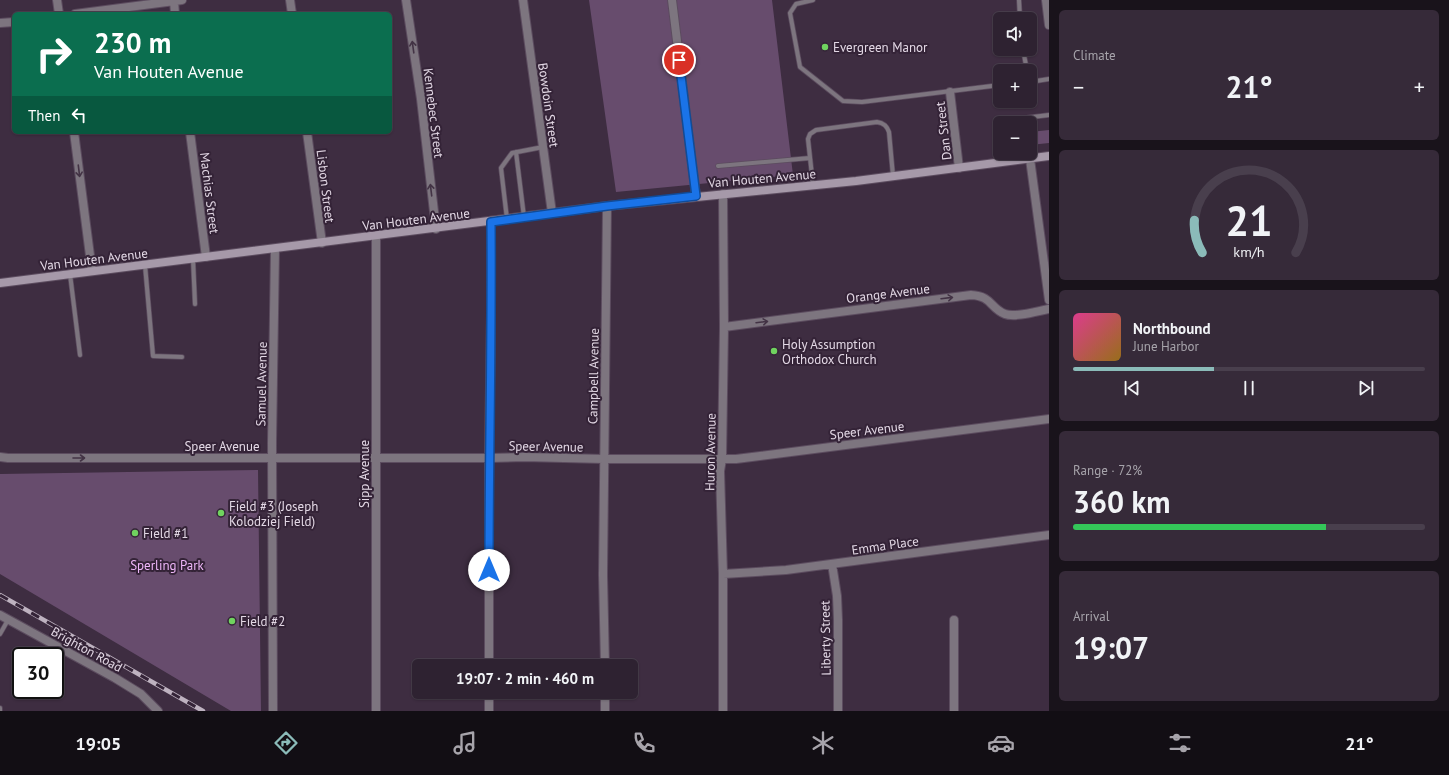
<!DOCTYPE html>
<meta charset="utf-8">
<style>
:root{--surface:#2e2231;--page:#362a39;--text:#f1f3f6;--muted:#a7a4ab;--line:#493f4d;--accent:#8bbbb9}
body{margin:0;font-family:"PT Sans",sans-serif;background:var(--page);color:var(--text);height:100vh;display:flex;flex-direction:column;font-size:15px;white-space:nowrap}
*{box-sizing:border-box;margin:0}
p{font-size:13px;color:var(--muted)}
.icon{flex:none;width:22px;height:22px;fill:none;stroke:currentColor;stroke-width:2;stroke-linecap:round;stroke-linejoin:round}
.map{position:relative;flex:1;overflow:hidden}
.panel{display:flex;flex-direction:column;gap:10px;padding:10px;background:#19131b;width:400px}
.panel>*{flex:none}
.top-card{position:absolute;left:12px;top:12px;width:380px;height:122px;border-radius:6px;box-shadow:0 1px 3px #0004,0 0 0 1px var(--line);background:#0b6e4f;color:#fff;overflow:hidden}
.tools{position:absolute;left:993px;top:12px;display:grid;gap:8px}
.tools a{display:grid;place-items:center;width:44px;height:44px;border-radius:6px;background:var(--surface);box-shadow:0 1px 3px #0004,0 0 0 1px var(--line);font-size:20px}
.speed{position:absolute;left:12px;top:647px;display:flex;gap:8px;font-size:20px;font-weight:700;text-align:center}
.speed>*{display:grid;place-content:center;width:52px;height:52px;border-radius:50%;background:var(--surface);box-shadow:0 1px 3px #0004,0 0 0 1px var(--line);line-height:1}
.speed .limit{border:2px solid #111;border-radius:6px;background:#fff;color:#111}
.pin{position:absolute;display:grid;place-items:center;width:34px;height:34px;color:#fff;margin:-17px;border:2px solid #fff;border-radius:50%;box-shadow:0 1px 4px #0007}
.me{position:absolute;width:44px;margin:-22px;rotate:0deg;stroke-linejoin:round;filter:drop-shadow(0 0 3px #0008)}
.turn{display:flex;align-items:center;gap:14px;height:84px;padding:0 16px;font-size:18px}
.turn .icon{width:52px;height:52px;stroke-width:2.5}
.turn b{display:block;font-size:28px;line-height:34px}
.then{display:flex;align-items:center;height:38px;padding:0 16px;background:#0003;gap:8px;font-size:15px}
.big{font-size:30px;font-weight:700;line-height:1.1}
.panel .card{flex:1;display:flex;flex-direction:column;justify-content:center;gap:6px;min-width:0;padding:0 14px;border-radius:6px;background:var(--page)}
.panel .dial{align-items:center;gap:0}
.dial svg{height:104px;overflow:visible;fill:none;stroke:var(--line);stroke-width:7;stroke-linecap:round;text-anchor:middle}
.dial text{fill:var(--text);stroke:none}
.song{display:flex;align-items:center;gap:12px}
.cover{width:48px;height:48px;border-radius:6px;background:linear-gradient(135deg,hsl(330 70% 55%),hsl(40 70% 35%))}
.played{height:4px;border-radius:2px;background:linear-gradient(90deg,var(--accent) 40%,var(--line) 40%)}
.keys{display:flex;justify-content:space-around;direction:ltr}
.heat{display:flex;justify-content:space-between;align-items:center;font-size:22px;direction:ltr}
.charge{height:6px;border-radius:3px;background:linear-gradient(90deg,#34c759 72%,var(--line) 0)}
.trip{position:absolute;left:412px;top:659px;width:226px;height:40px;border-radius:6px;background:var(--surface);box-shadow:0 1px 3px #0004,0 0 0 1px var(--line);font-weight:700;line-height:40px;text-align:center}
.dock{display:flex;height:64px;justify-content:space-around;align-items:center;background:#120e14;color:var(--muted)}
.dock .icon{width:28px;height:28px}
.dock .active{color:var(--accent)}
.dock b{font-size:18px;color:var(--text)}
main{display:flex;flex:1;min-height:0}
.map>svg:first-child{display:block}
</style>
<main>
<div class="map">
<svg width="1049" height="711" viewBox="0 0 1049 711">
<rect width="100%" height="100%" fill="#3e2d41"/>
<path fill="#674c6d" d="M589 0H772L793 175 616 192Z
M1049 130V143L1030 145V132Z
M258 470 261 711H231L0 574V474Z"/>
<g fill="none" stroke-linecap="round" stroke-linejoin="round">
<g stroke="#5c4c5f" stroke-width="5.5">
<path id="lane" d="M813 0 796 4 790 13 800 67 843 101 862 102 1000 85
M1019 0 1020 19
M1023 49 1027 71
M1030 82 1049 79
M1007 120 1049 115
M516 152 524 217
M718 166 810 158
M813 185 808 139 810 134 816 130 877 122C884 123 887 126 889 132L893 176
M507 219 501 168 512 153 543 147
M193 259 195 304
M145 265 153 356 182 357
M70 274 80 355
M0 634 8 620
M0 708V711"/>
</g>
<g stroke="#5c4c5f" stroke-width="10">
<path id="street" d="M57 0 59 14
M290 0 292 14
M406 0 421 99 436 229
M523 0 552 213
M672 0 696 196
M1046 0 1049 25
M174 1 175 14
M75 14 182 0
M0 23 14 22
M950 92 959 168
M74 132 92 271
M190 132 206 257
M307 132 322 243
M1030 159 1049 300
M723 194 724 327 722 459 720 471 723 574V711
M376 236V711
M724 327 971 295C992 296 990 308 1005 314 1015 318 1038 311 1049 309
M0 457 8 458H489L524 457 604 459H736L1049 419
M832 564 837 596 838 620V711
M723 574 786 570 1049 535
M0 615 115 678 141 694 158 711
M489 666V458L491 312V222
M605 666 603 575 607 206
M489 692V711
M605 692V711
M273 711 272 443 275 249
M954 711V620"/>
</g>
<g stroke="#5c4c5f" stroke-width="10">
<path id="secondary" d="M0 283 607 206 856 181 1049 156"/>
</g>
<use href="#lane" stroke="#7d757f" stroke-width="4"/>
<use href="#street" stroke="#7d757f" stroke-width="8"/>
<use href="#secondary" stroke="#a699a9" stroke-width="8"/>
<g stroke="#beb2c0" stroke-width="4.5">
<path id="rail" d="M0 595 203 711"/>
</g>
<use href="#rail" stroke="#342337" stroke-width="3" stroke-dasharray="9" stroke-linecap="butt"/>
</g>
<defs><path id="oneway-shaft" d="M-6 0H5M1.5-3L5.5 0L1.5 3" fill="none" stroke-width="1.6" stroke-linecap="round" stroke-linejoin="round"/></defs>
<g stroke="#433345">
<use href="#oneway-shaft" transform="translate(413 47) rotate(-98)"/>
<use href="#oneway-shaft" transform="translate(79 171) rotate(83)"/>
<use href="#oneway-shaft" transform="translate(431 190) rotate(-97)"/>
<use href="#oneway-shaft" transform="translate(947 298) rotate(-7)"/>
<use href="#oneway-shaft" transform="translate(762 322) rotate(-7)"/>
<use href="#oneway-shaft" transform="translate(79 458)"/>
</g>
<g fill="none" stroke-linecap="round" stroke-linejoin="round">
<g stroke="#114b97" stroke-width="10">
<path id="route" d="M489 570C489 454 492 338 491 222L607 206 696 196 679 60"/>
</g>
<use href="#route" stroke="#1a73e8" stroke-width="7"/>
</g>
<g fill="#70d35f" stroke="#342337" stroke-width="1.5">
<circle cx="825" cy="47" r="4"/>
<circle cx="774" cy="351" r="4"/>
<circle cx="221" cy="513" r="4"/>
<circle cx="135" cy="533" r="4"/>
<circle cx="232" cy="621" r="4"/>
</g>
<g text-anchor="middle" stroke-width="4" stroke-linejoin="round" paint-order="stroke">
<g font-size="13" fill="#e3d8e5" stroke="#342337" text-anchor="start">
<text x="833" y="52">Evergreen Manor</text>
<text x="782" y="349">Holy Assumption<tspan x="782" dy="15">Orthodox Church</tspan></text>
<text x="229" y="511">Field #3 (Joseph<tspan x="229" dy="15">Kolodziej Field)</tspan></text>
<text x="143" y="538">Field #1</text>
<text x="240" y="626">Field #2</text>
</g>
<g font-size="13" fill="#e3d8e5" stroke="#342337">
<text transform="translate(549 105) rotate(82)" y="5">Bowdoin Street</text>
<text transform="translate(434 113) rotate(83)" y="5">Kennebec Street</text>
<text transform="translate(943 131) rotate(-97)" y="5">Dan Street</text>
<text transform="translate(762 178) rotate(-5)" y="5">Van Houten Avenue</text>
<text transform="translate(326 186) rotate(83)" y="5">Lisbon Street</text>
<text transform="translate(210 193) rotate(83)" y="5">Machias Street</text>
<text transform="translate(416 219) rotate(-7)" y="5">Van Houten Avenue</text>
<text transform="translate(94 259) rotate(-7)" y="5">Van Houten Avenue</text>
<text transform="translate(888 293) rotate(-7)" y="5">Orange Avenue</text>
<text transform="translate(593 376) rotate(-89)" y="5">Campbell Avenue</text>
<text transform="translate(261 384) rotate(-89)" y="5">Samuel Avenue</text>
<text transform="translate(867 430) rotate(-7)" y="5">Speer Avenue</text>
<text x="222" y="451">Speer Avenue</text>
<text transform="translate(546 446) rotate(1)" y="5">Speer Avenue</text>
<text transform="translate(710 452) rotate(-89)" y="5">Huron Avenue</text>
<text transform="translate(364 474) rotate(-90)" y="5">Sipp Avenue</text>
<text transform="translate(885 545) rotate(-8)" y="5">Emma Place</text>
<text transform="translate(825 638) rotate(-91)" y="5">Liberty Street</text>
<text transform="translate(87 649) rotate(29)" y="5">Brighton Road</text>
</g>
<g font-size="13" fill="#efb7fa" stroke="#342337">
<text x="167" y="570">Sperling Park</text>
</g>
</g>
</svg>
<div class="tools">
<a><svg class="icon" aria-label="sound" viewBox="0 0 24 24"><path d="M4 9h4l5-4v14l-5-4H4zM17 9q2 3 0 6"/></svg></a>
<a>+</a>
<a>−</a>
</div>
<div class="speed"><div class="limit">30</div></div>
<div class="pin" style="left:679px;top:60px;background:#d93025"><svg class="icon" aria-label="arrive" viewBox="0 0 24 24"><path d="M6 21V4h12l-3 4 3 4H6"/></svg></div>
<svg class="me" style="left:489px;top:570px" viewBox="-20 -20 40 40"><circle r="19" fill="#fff"/><path d="M0-13L10 11 0 6-10 11z" fill="#1a73e8"/></svg>
<div class="trip">19:07 · 2 min · 460 m</div>
<div class="top-card">
<div class="turn"><svg class="icon" aria-label="right" viewBox="0 0 24 24"><path d="M7 20v-9h11M14 6l5 5-5 5"/></svg><div><b>230 m</b>Van Houten Avenue</div></div>
<div class="then">Then<svg class="icon" aria-label="left" viewBox="0 0 24 24"><path d="M17 20v-9H6M10 6l-5 5 5 5"/></svg></div>
</div>
</div>
<section class="panel">
<div class="card"><p>Climate</p>
<div class="heat"><a>−</a><b class="big">21°</b><a>+</a></div>
</div>
<div class="card dial"><svg viewBox="0 0 100 80">
<path d="M14 69A42 42 0 1 1 86 69"/>
<path d="M14 69A42 42 0 0 1 8 44" stroke="#8bbbb9"/>
<text x="50" y="56" font-size="32" font-weight="700">21</text>
<text x="50" y="72" font-size="11">km/h</text>
</svg></div>
<div class="card">
<div class="song"><i class="cover"></i><div><b>Northbound</b><p>June Harbor</p></div></div>
<div class="played"></div>
<div class="keys"><svg class="icon" aria-label="previous" viewBox="0 0 24 24"><path d="M18 5L8 12l10 7zM5 5v14"/></svg><svg class="icon" aria-label="pause" viewBox="0 0 24 24"><path d="M8 5v14M16 5v14"/></svg><svg class="icon" aria-label="next" viewBox="0 0 24 24"><path d="M6 5l10 7-10 7zM19 5v14"/></svg></div>
</div>
<div class="card"><p>Range · 72%</p><b class="big">360 km</b><div class="charge"></div></div>
<div class="card"><p>Arrival</p><b class="big">19:07</b></div>
</section>
</main>
<nav class="dock">
<b>19:05</b>
<svg class="icon active" aria-label="directions" viewBox="0 0 24 24"><path d="M12 3l9 9-9 9-9-9zM9 14v-3h6M13 9l2 2-2 2"/></svg>
<svg class="icon" aria-label="music" viewBox="0 0 24 24"><path d="M9 18V5l10-2v13"/><circle cx="6" cy="18" r="3"/><circle cx="16" cy="16" r="3"/></svg>
<svg class="icon" aria-label="phone" viewBox="0 0 24 24"><path d="M5 4h4l2 5-3 2q2 4 5 5l2-3 5 2v4C11 20 4 13 5 4z"/></svg>
<svg class="icon" aria-label="climate" viewBox="0 0 24 24"><path d="M12 3v18M4 7l16 10M4 17L20 7"/></svg>
<svg class="icon" aria-label="car" viewBox="0 0 24 24"><path d="M5 17H2v-5l4-1 3-4h7l3 4 3 1v5h-3M9 17h6M6 11h13"/><circle cx="7" cy="17" r="2"/><circle cx="17" cy="17" r="2"/></svg>
<svg class="icon" aria-label="filters" viewBox="0 0 24 24"><path d="M4 7h16M4 17h16"/><circle cx="9" cy="7" r="2"/><circle cx="15" cy="17" r="2"/></svg>
<b>21°</b>
</nav>
